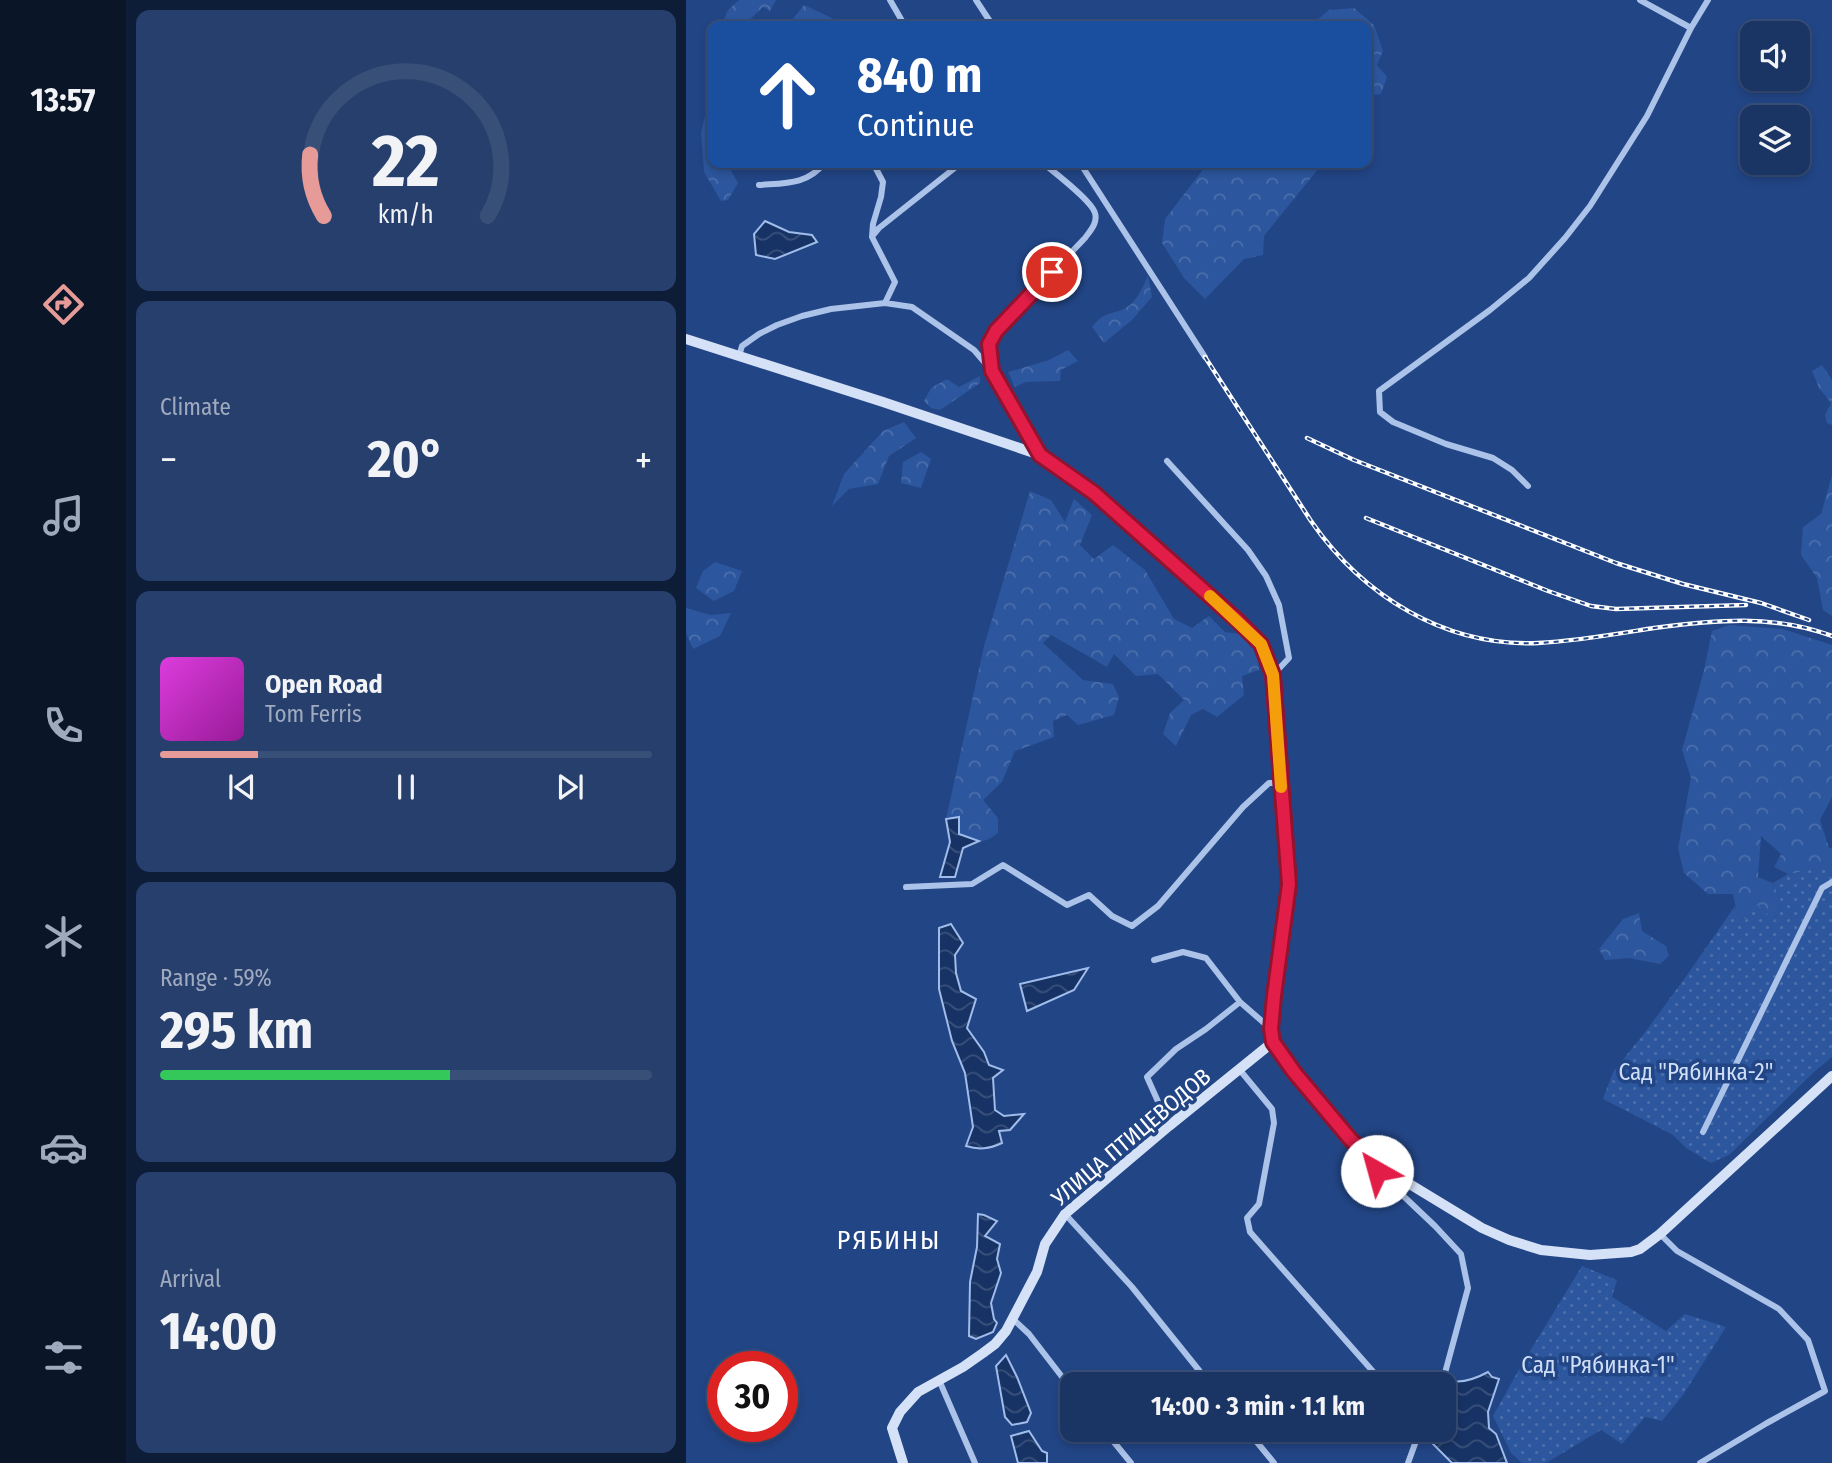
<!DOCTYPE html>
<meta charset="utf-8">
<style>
:root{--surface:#1a3464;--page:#273f6d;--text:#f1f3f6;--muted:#9faabf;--line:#384f78;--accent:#e69b98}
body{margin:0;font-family:"Fira Sans Condensed",sans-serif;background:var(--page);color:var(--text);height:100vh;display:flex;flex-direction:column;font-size:26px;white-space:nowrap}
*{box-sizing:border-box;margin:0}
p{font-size:23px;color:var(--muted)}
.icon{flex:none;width:38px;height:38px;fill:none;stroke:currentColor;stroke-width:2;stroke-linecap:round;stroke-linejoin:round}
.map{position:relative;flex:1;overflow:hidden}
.sheet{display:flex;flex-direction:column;gap:10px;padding:10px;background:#0e1d37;width:560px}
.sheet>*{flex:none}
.guide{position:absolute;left:21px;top:21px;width:665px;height:147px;border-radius:14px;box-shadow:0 4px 10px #0003,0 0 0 2px var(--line);background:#1a4fa0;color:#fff;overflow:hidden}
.controls{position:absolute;left:1054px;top:21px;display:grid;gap:14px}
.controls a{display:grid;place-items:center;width:70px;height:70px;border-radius:14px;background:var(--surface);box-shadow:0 4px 10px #0003,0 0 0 2px var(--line);font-size:35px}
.speed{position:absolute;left:21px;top:1351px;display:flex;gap:14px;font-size:35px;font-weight:700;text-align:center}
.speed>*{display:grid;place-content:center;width:91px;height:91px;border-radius:50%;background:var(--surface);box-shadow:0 4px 10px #0003,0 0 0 2px var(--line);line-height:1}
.speed .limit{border:10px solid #d22;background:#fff;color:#111}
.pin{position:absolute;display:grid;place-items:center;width:60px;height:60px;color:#fff;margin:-30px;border:4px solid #fff;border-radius:50%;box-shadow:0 2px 7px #0007}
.me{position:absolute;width:77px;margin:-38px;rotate:322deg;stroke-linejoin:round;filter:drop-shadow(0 0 5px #0008)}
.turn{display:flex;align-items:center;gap:24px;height:147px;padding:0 35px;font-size:32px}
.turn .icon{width:91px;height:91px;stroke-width:2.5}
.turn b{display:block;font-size:49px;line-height:60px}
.big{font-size:52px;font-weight:700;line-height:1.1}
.sheet .tile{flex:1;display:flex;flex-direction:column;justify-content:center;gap:10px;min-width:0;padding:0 24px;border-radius:14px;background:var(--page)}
.sheet .dial{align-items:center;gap:0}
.dial svg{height:182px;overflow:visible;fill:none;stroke:var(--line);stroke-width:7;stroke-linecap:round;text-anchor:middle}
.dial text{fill:var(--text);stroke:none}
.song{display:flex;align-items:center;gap:21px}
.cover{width:84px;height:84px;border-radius:10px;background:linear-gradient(135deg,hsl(300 70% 55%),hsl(300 70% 35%))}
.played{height:7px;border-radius:4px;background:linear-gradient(90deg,var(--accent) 20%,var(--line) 20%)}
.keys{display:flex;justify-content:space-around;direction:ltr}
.heat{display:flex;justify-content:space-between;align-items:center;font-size:38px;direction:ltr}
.charge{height:10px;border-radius:5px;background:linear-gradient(90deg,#34c759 59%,var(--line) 0)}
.trip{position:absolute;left:374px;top:1372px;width:396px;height:70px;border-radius:14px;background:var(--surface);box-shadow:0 4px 10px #0003,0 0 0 2px var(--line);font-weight:700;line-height:70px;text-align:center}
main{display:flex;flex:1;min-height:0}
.tab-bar{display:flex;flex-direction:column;width:126px;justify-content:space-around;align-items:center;background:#0a1528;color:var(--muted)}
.tab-bar .icon{width:49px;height:49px}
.tab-bar .on{color:var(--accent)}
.tab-bar b{font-size:32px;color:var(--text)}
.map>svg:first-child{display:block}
</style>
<main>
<nav class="tab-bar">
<b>13:57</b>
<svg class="icon on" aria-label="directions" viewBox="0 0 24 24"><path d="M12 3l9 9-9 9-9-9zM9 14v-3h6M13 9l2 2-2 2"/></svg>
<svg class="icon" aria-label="music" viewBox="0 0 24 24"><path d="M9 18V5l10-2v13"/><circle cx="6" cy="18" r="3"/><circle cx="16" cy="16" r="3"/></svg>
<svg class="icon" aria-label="phone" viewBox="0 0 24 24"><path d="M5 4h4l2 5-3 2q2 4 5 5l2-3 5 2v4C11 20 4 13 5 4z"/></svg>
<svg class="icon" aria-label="climate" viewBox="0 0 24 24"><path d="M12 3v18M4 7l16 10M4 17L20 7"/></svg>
<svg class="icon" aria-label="car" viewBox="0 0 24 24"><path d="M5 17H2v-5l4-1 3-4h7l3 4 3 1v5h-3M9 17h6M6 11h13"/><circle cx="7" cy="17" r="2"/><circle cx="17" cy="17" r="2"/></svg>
<svg class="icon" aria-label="filters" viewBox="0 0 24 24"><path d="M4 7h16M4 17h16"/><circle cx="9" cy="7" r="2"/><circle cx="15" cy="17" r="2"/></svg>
</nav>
<section class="sheet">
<div class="tile dial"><svg viewBox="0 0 100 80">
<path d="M14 69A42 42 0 1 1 86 69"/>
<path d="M14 69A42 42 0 0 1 8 42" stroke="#e69b98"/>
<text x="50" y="56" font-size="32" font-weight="700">22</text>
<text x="50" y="72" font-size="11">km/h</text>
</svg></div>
<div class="tile"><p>Climate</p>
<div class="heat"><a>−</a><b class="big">20°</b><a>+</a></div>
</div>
<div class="tile">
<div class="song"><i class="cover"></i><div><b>Open Road</b><p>Tom Ferris</p></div></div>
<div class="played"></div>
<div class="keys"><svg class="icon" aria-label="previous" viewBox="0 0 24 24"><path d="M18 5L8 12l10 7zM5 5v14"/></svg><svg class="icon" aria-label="pause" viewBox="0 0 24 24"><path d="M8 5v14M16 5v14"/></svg><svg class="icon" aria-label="next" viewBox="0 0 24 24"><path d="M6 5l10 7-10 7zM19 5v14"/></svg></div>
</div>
<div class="tile"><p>Range · 59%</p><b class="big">295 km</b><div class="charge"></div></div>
<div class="tile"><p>Arrival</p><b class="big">14:00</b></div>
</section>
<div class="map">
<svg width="1146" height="1463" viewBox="0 0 1146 1463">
<defs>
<pattern id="forest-crowns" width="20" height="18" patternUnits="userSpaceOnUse" patternTransform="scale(1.75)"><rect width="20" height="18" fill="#2c569d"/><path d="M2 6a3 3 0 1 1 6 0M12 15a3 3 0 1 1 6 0" fill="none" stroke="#4c6fac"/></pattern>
<pattern id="garden-dots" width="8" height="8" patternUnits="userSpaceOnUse" patternTransform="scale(1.75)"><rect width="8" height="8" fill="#2c569d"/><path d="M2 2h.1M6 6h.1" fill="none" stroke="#4c6fac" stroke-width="1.8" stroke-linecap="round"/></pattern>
<pattern id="water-waves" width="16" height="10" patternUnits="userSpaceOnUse" patternTransform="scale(1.75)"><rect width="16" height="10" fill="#173264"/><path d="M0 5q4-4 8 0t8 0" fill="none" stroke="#3a517b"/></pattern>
</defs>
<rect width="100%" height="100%" fill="#224585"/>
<path fill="url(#forest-crowns)" d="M53 0H90L84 11 77 7 57 26H35L42 10Z
M118 5 152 21 153 26H110L106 20Z
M668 8 688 25 697 51 691 65 701 77 695 94 681 96V26H624L643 10Z
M26 106V163H45L44 169 52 183 42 200 35 201 18 172 15 132 21 108Z
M522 163H637L578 236 577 255 558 259 519 299 498 278 476 243 479 219Z
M462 276 466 297 446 320 418 343 406 327C421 308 430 316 444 305 453 297 457 286 462 276Z
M382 350 392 361 375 370 374 381 340 382 329 387 322 372 363 360Z
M1136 365 1146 380V425L1141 423 1139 415 1145 403 1133 388 1126 371Z
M294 376V383L254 410 245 408 238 401 245 388 261 379 273 387Z
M218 422 230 438 203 456 192 484 163 489 146 506 158 474 197 431Z
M235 452 245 459 235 488 215 483 217 462Z
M1146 475V616L1137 610 1131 578 1115 555 1117 527 1135 514Z
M344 491 365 500 379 522 388 499 406 515 394 545 408 559 427 545 459 570 488 619 506 628 523 616 539 632 554 634 571 649 573 670 556 676 558 695 531 717 517 709 505 715 490 746 477 734 484 713 498 700 472 674 450 676 428 654 421 667 365 635 357 643 397 680 427 684 433 697 428 715 392 725 381 715 367 721 368 737 329 751 316 782 297 800 312 818V833C295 846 291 841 273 834L272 817 260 819 298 646Z
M29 562 56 571 48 591 28 601 10 588 17 571Z
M0 608 25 615 45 613 34 636 7 649 0 633Z
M1043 625 1097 629 1146 645V797L1134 820 1143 848H1146V867L1102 874 1088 867 1095 854 1075 836 1072 877 1087 883 1096 904 1088 921 1060 920 1051 914 1047 894H1022L998 873 992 848 1005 778 996 750 1018 670 1026 631Z
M953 913 956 931 980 946 983 956 974 964 943 958 919 960 913 949 937 919Z"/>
<path fill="url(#garden-dots)" d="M1142 867H1146V1057L1128 1072 1043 1155 1025 1163 1000 1148 987 1135 917 1099 927 1072 960 1031 1001 975 1049 906 1051 914 1060 920 1072 905 1088 921 1096 904 1087 883 1102 874Z
M896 1266 931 1280 926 1297 980 1331 999 1314 1040 1327 997 1395 976 1421 959 1417 936 1444 915 1430 860 1463H836L825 1453 807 1416 836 1364Z"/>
<path fill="url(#water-waves)" stroke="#9fbcea" stroke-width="2" d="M79 221 103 232 126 235 131 242 89 259 70 255 68 234Z
M273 817V834L293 841 277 848 269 877H254L264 842 260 819Z
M265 924 277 943 269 955 270 973 275 991 290 999 281 1028 298 1052 303 1065 317 1070 307 1078 309 1110 318 1116 338 1114 324 1130 313 1131 316 1143C303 1149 293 1150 280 1146L287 1127 279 1073 266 1041 253 989V928Z
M402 968 388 990 341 1011 334 984Z
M292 1214 298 1215 311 1221 299 1236 314 1244 311 1259 315 1273 305 1303 308 1319 311 1323 307 1332 290 1339 283 1336 284 1282 291 1247Z
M320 1355 331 1377 345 1413 341 1422 326 1425 319 1417 310 1366Z
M802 1372 806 1377 813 1379 802 1412 803 1428 810 1434 821 1463H766L738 1435 739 1430H758V1392L766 1381C778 1383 791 1378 802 1372Z
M343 1431 356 1451 361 1453V1463H332L325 1436Z"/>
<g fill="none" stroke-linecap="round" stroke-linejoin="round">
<path stroke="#abc2e9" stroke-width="6" d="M204 0 219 26
M290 0 307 26
M954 0 1005 28
M187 163 197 182 195 197 187 224 186 237 209 282 199 303
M394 163 519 357
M73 185C97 183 122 185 138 163
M188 234 193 228 275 163
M53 356 56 346 73 334 91 325 116 316 145 309 199 303 226 307 288 350 306 371 353 454
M306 370 303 344 310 331 399 238C404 231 412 223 409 213 406 201 368 172 357 163
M481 461 562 550 580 576 593 605 603 658 587 675
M842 486 826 470 807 458 760 444 707 422 694 412 693 391 804 310 843 278 879 238 904 206 961 116 1005 28 1022 0
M220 887 286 884 317 865 381 905 403 895 426 916 446 926 472 906 557 807 583 783H594
M468 960 497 952 520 958 554 1002 585 1029
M553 1069 586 1109 588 1123 573 1204 561 1218 564 1232 698 1384
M483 1126 461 1077 490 1049 520 1029 554 1002
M1017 1132 1136 888 1146 882
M691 1162V1171L749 1226 775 1254 782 1288 756 1384
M379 1214 446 1287 524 1384
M974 1234 991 1251 1093 1309 1122 1340 1139 1391 1081 1423 1014 1463
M327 1319 343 1334 387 1391
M253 1380 289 1463
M418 1430 445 1463
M561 1430 588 1463
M722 1463 734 1430"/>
<path stroke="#d5e1f7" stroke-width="10" d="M0 339 197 402 354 455 408 493 552 621 575 644 587 675 603 884 585 1029 587 1042 608 1072 665 1140 678 1152 717 1180 796 1228 823 1240 855 1250 904 1255 945 1252 954 1249 974 1234 1146 1076
M217 1463 206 1428 214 1412 232 1392 277 1367 297 1353 309 1344 320 1331 351 1272 359 1244 379 1214 483 1126 587 1042"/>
<g stroke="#fff" stroke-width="4.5">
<path id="rail" d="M519 357 625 521C677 596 759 647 852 643 891 641 930 634 968 628 1029 620 1088 614 1146 636
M621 438 668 460 930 563 997 584 1075 603 1123 620
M680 518 862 591 905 606 930 609 1060 605"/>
</g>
<use href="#rail" stroke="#224585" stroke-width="2" stroke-dasharray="5" stroke-linecap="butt"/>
</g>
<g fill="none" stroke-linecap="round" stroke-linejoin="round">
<g stroke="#92132f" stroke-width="18">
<path id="route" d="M366 272 310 331 303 344 306 371 354 455 408 493 552 621 575 644 587 675 603 884 588 996 585 1029 587 1042 608 1072 665 1140 691 1162V1171"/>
</g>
<use href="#route" stroke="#e11d48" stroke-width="12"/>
<path stroke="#f59e0b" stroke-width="12" d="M524 596 575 644 587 675 595 787"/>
</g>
<g text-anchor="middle" stroke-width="7" stroke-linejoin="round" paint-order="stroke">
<g font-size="23" fill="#cfdef7" stroke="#224585">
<text x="1010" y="1080">Сад "Рябинка-2"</text>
<text x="912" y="1373">Сад "Рябинка-1"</text>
</g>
<g font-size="23" fill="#fff" stroke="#224585">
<text transform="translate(445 1137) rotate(-40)" y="8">УЛИЦА ПТИЦЕВОДОВ</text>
</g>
<g font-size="26" letter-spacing="2" fill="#fff" stroke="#224585">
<text x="203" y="1249">РЯБИНЫ</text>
</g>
</g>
</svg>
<div class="controls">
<a><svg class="icon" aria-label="sound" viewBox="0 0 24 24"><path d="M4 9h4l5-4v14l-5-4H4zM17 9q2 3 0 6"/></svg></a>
<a><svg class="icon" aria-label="layers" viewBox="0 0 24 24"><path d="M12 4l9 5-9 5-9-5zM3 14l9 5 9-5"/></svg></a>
</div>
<div class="speed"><div class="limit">30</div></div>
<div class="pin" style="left:366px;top:272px;background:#d93025"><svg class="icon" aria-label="arrive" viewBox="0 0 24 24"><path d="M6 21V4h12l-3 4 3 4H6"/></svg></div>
<svg class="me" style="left:691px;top:1171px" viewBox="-20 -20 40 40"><circle r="19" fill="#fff"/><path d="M0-13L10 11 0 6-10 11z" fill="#e11d48"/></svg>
<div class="trip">14:00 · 3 min · 1.1 km</div>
<div class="guide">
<div class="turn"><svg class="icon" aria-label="ahead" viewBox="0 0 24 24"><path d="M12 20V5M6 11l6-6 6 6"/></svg><div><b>840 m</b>Continue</div></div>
</div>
</div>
</main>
